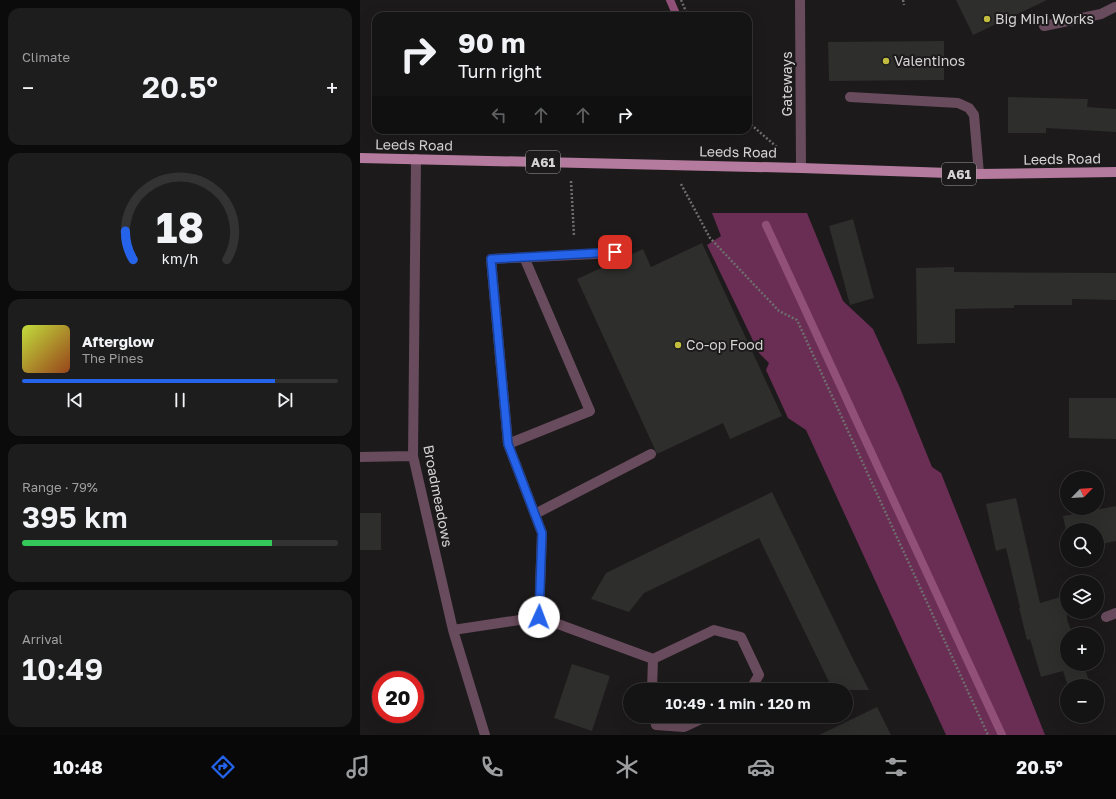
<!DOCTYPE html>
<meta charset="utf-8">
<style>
:root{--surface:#151414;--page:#1e1d1d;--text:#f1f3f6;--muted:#9d9ea0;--line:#343334;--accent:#2563eb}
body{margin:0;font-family:"Golos Text",sans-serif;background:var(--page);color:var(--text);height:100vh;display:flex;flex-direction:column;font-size:15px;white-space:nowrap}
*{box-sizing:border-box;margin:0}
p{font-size:13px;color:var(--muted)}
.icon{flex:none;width:22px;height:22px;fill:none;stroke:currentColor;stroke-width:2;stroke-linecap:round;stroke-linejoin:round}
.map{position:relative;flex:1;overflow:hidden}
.sheet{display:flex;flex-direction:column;gap:8px;padding:8px;background:#0c0b0b;width:360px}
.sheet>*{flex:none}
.hud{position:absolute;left:12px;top:12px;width:380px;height:122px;border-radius:12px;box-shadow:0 4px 16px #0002,0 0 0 1px var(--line);background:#151414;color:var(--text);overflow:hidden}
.needle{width:26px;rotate:65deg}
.tools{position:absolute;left:700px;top:471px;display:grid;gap:8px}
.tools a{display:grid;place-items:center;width:44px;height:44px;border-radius:50%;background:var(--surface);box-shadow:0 4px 16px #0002,0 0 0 1px var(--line);font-size:20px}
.speed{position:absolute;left:12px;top:671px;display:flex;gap:8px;font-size:20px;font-weight:700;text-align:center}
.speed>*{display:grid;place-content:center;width:52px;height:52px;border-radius:50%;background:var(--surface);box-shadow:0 4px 16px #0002,0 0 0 1px var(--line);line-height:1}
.speed .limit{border:6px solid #d22;background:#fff;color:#111}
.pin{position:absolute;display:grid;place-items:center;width:34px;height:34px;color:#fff;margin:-17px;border-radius:8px;box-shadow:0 2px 6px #0006}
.me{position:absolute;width:44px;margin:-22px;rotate:2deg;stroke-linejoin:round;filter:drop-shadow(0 0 3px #0008)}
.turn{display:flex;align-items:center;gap:14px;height:84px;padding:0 20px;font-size:18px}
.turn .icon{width:52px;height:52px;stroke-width:2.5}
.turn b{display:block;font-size:28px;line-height:34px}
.lanes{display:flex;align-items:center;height:38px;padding:0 20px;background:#0003;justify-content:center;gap:20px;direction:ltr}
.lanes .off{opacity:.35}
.big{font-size:30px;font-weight:600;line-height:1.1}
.sheet .tile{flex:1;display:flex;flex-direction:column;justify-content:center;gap:6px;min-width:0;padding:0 14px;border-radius:12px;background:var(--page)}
.sheet .dial{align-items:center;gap:0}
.dial svg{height:104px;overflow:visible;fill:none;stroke:var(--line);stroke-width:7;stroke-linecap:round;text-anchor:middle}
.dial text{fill:var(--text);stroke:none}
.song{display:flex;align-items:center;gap:12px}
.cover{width:48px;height:48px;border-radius:6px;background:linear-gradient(135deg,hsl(70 70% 55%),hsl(20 70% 35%))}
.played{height:4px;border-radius:2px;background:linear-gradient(90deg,var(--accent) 80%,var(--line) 80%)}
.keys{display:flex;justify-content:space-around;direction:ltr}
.heat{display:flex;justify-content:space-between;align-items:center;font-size:22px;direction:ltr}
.charge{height:6px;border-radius:3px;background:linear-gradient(90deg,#34c759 79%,var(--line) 0)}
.trip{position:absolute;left:263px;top:683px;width:230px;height:40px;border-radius:20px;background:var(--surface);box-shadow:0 4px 16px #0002,0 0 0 1px var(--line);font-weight:600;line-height:40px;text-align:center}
.tabs{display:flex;height:64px;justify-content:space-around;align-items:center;background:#080808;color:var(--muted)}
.tabs .icon{width:28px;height:28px}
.tabs .active{color:var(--accent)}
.tabs b{font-size:18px;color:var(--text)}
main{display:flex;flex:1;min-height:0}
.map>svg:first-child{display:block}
</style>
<main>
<section class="sheet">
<div class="tile"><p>Climate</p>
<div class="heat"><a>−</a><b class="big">20.5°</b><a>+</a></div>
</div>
<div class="tile dial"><svg viewBox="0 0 100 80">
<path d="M14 69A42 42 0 1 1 86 69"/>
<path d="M14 69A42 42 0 0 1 8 47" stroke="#2563eb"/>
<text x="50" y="56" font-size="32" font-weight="700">18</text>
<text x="50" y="72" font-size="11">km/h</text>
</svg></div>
<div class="tile">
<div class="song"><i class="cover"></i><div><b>Afterglow</b><p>The Pines</p></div></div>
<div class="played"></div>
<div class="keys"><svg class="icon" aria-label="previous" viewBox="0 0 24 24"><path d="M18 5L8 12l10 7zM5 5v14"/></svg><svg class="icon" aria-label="pause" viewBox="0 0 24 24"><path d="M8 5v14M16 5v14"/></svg><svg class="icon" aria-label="next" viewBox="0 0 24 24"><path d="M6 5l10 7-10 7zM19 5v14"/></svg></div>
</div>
<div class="tile"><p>Range · 79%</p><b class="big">395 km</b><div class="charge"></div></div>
<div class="tile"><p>Arrival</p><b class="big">10:49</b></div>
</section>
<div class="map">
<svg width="756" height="735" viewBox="0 0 756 735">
<rect width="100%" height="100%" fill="#1c1a1b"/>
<path fill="#6a2d54" d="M352 213H447L483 301 513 329 540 388 572 467 581 473 685 735H586L446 430 428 418 406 370 409 363 399 353 347 245 361 236Z"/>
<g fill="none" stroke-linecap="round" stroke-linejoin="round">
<path stroke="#915078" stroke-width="8" d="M310 0 317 16
M406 225 642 735"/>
</g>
<path fill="#2e2e2c" d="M596 0H687L613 35Z
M584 41V80L469 81 468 42Z
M648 97 728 99 727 107 756 109V132L686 128V133H648Z
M493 219 514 298 490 305 469 226Z
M342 243 422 416 370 439 363 423 297 454 217 279 283 249 291 267Z
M594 267V272L756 273V300L712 299V305H654V308L595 309V343L557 344 556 268Z
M709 398H756V439L709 438Z
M412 492 491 655 509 690H473L399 538 284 593 269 612 231 599 246 573Z
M656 498 680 603 707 595V619L712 634H707V664H723L731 686H708L703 671 681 677 670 639 667 640 659 608H660L646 548 636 551 626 504Z
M756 506V541L737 545V530H707V535L703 516Z
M0 513H21V550H0Z
M212 664 250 676 232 731 194 718Z
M517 707 531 735H459Z"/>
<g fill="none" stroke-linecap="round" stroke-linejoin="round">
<path stroke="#6f6d6e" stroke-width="2.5" stroke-dasharray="2 2" stroke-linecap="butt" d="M321 0 328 16
M543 0 544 5
M388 122 418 148
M211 181 214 236
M321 184 350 238 419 311 437 320 628 735"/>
<path stroke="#684b5c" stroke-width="10" d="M440 0 441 168
M684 26 741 14 755 7
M490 97 598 103 609 108 614 115 619 174
M56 159 53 456 93 630 125 735
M148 444 230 411 164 257
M0 457 53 456
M175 514 291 454
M179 617 182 533 148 444 131 259 255 253
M746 617 756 613
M93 630 179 617 293 659 354 630 381 637 399 675 390 690
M292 690 293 659
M294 716 296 725 324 727 348 716"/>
<path stroke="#b57b9e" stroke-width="10" d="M0 158 441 168 619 174 756 172"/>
</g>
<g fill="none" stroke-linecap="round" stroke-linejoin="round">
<g stroke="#184099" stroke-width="10">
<path id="route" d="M179 617 182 533 148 444 131 259 255 252"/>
</g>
<use href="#route" stroke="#2563eb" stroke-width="7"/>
</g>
<g fill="#c2bd3f" stroke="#1c1a1b" stroke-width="1.5">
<circle cx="627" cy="19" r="4"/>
<circle cx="526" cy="61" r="4"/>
<circle cx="318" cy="345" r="4"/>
</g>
<g text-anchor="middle" stroke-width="4" stroke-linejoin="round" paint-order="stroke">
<g fill="#1c1a1b" stroke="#9e9c9c" stroke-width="1">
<rect x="166" y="151" width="34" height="22" rx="3"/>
<rect x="582" y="163" width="34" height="22" rx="3"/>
</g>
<g font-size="13" font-weight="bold" fill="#d5d3d4">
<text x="183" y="167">A61</text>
<text x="599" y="179">A61</text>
</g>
<g font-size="14" fill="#d5d3d4" stroke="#1c1a1b" text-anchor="start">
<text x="635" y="24">Big Mini Works</text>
<text x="534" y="66">Valentinos</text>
<text x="326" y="350">Co-op Food</text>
</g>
<g font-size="14" fill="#d5d3d4" stroke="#1c1a1b">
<text transform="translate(427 84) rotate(-90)" y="5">Gateways</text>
<text transform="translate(54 145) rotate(1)" y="5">Leeds Road</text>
<text transform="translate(378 152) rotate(1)" y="5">Leeds Road</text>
<text transform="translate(702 159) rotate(-1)" y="5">Leeds Road</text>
<text transform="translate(78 496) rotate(79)" y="5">Broadmeadows</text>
</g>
</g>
</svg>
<div class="tools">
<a><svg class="needle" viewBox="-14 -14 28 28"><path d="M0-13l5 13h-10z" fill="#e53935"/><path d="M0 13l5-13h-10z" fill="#9d9ea0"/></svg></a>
<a><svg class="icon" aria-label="search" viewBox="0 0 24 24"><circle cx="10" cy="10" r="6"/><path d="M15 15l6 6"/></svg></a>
<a><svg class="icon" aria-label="layers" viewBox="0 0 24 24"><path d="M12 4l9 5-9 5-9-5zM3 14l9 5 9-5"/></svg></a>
<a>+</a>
<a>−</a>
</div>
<div class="speed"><div class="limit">20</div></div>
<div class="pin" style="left:255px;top:252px;background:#d93025"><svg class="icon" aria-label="arrive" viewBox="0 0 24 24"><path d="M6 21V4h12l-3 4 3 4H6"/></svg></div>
<svg class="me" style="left:179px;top:617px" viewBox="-20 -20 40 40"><circle r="19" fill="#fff"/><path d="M0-13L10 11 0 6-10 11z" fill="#2563eb"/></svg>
<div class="trip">10:49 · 1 min · 120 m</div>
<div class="hud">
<div class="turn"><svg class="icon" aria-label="right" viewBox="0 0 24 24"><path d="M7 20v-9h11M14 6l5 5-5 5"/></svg><div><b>90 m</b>Turn right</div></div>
<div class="lanes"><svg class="icon off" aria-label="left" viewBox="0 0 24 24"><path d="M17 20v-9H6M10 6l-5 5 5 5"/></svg><svg class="icon off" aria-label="ahead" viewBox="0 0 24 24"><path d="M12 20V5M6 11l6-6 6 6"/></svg><svg class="icon off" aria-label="ahead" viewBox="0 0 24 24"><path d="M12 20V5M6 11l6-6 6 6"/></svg><svg class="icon" aria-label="right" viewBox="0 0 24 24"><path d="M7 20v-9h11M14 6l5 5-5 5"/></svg></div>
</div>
</div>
</main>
<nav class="tabs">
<b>10:48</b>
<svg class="icon active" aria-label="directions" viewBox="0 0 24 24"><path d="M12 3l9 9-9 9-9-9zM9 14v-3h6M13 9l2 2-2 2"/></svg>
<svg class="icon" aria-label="music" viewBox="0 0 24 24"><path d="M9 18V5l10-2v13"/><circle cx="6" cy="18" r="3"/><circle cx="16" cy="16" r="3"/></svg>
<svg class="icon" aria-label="phone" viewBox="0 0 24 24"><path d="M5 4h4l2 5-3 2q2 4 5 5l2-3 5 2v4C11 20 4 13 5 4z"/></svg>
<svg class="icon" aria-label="climate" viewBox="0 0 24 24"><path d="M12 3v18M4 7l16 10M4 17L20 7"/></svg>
<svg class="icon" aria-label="car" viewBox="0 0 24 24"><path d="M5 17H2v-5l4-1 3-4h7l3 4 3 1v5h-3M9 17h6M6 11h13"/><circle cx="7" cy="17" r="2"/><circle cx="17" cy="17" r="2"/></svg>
<svg class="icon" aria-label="filters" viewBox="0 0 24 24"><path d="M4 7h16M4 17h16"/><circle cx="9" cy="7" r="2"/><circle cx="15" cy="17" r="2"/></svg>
<b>20.5°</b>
</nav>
